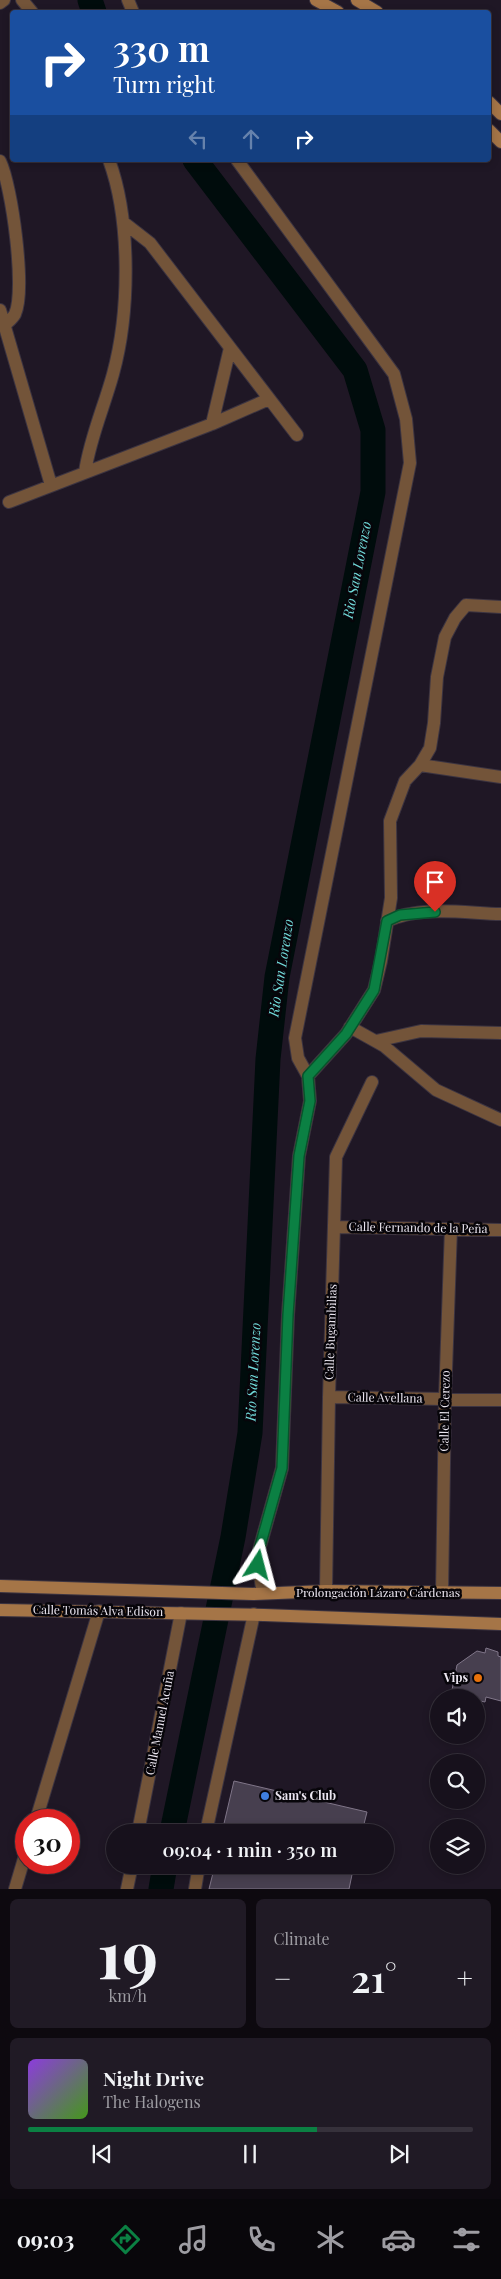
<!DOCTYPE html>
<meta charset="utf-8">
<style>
:root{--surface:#17111c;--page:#201a25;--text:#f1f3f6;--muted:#9e9da3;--line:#36313b;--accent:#0b8043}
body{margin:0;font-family:"Playfair Display",serif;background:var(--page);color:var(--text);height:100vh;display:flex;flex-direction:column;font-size:19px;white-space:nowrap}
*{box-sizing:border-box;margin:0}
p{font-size:16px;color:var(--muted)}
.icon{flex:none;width:28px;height:28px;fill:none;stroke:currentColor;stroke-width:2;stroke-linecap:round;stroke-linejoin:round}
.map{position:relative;height:1889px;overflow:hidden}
.drawer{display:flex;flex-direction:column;gap:10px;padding:10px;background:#0d090f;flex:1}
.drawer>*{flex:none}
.guide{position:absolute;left:10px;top:10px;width:481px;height:152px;border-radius:5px;box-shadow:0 2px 8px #0003,0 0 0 1px var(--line);background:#1a4fa0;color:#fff;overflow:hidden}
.tools{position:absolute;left:430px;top:1689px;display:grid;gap:10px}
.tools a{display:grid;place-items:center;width:55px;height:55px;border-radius:50%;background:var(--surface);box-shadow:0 2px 8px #0003,0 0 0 1px var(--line);font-size:25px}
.speed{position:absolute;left:15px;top:1809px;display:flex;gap:10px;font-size:25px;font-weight:700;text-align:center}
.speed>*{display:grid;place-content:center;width:65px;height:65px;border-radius:50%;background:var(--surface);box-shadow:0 2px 8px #0003,0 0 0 1px var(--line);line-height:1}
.speed .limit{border:8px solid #d22;background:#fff;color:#111}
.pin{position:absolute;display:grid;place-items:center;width:42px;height:42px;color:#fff;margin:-51px -21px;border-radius:50% 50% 50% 0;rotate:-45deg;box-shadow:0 0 5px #0007}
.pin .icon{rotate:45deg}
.me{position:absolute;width:55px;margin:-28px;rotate:9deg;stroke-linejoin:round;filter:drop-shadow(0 0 4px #0008)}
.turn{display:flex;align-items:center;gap:18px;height:105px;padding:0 20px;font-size:22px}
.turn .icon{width:65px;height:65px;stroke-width:2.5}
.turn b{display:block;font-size:35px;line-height:42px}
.lanes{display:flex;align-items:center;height:48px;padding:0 20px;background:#0003;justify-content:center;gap:25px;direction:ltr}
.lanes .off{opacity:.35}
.big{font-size:38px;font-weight:600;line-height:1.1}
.drawer .card{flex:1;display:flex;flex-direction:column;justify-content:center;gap:8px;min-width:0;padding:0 18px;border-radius:8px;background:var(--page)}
.drawer .dial{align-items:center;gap:0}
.dial b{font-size:65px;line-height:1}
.song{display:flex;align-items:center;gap:15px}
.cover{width:60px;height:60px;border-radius:8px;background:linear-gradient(135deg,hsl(270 70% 55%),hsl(100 70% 35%))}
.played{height:5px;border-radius:2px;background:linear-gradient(90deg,var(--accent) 65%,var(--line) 65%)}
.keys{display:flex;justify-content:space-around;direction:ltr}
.heat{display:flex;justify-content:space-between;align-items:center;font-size:28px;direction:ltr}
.drawer .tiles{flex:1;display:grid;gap:10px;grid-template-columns:1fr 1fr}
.card:last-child{grid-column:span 2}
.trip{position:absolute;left:106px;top:1824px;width:288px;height:50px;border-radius:25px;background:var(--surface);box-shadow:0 2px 8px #0003,0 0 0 1px var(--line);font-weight:600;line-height:50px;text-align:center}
.menu{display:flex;height:80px;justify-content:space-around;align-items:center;background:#09070b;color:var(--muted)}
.menu .icon{width:35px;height:35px}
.menu .active{color:var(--accent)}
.menu b{font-size:22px;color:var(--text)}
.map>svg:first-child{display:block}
</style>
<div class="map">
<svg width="501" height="1889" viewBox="0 0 501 1889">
<rect width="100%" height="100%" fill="#1f1725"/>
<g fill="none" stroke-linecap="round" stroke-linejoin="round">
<path stroke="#000c0c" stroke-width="25" d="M90 0 94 12
M172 1832 233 1537 250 1433 268 1059 277 977 373 492V430L355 370 195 160
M161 1889 165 1865"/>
</g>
<path fill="#473f4f" stroke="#807689" d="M486 1648 498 1652V1656L501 1657V1701L486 1697 485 1702 476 1700 475 1695 452 1690 457 1665 477 1651 485 1653Z
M234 1781 367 1812 362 1832H222Z
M215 1865H354L349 1889H209Z"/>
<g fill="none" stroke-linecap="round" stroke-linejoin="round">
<g stroke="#3c3441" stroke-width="14">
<path id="street" d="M22 0 32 12
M128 0 133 12
M0 3 4 0
M237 160 394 374 406 419 410 463 295 1038 298 1058 308 1076 310 1101 299 1156 288 1315 282 1468 259 1550 258 1565 263 1593
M0 161C12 186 26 290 15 314 13 318 8 322 5 325
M123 222 150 243 297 435
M0 310 51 485
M212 424 230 348
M85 472C90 438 104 407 113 374 130 312 131 220 109 160
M9 502 212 424 269 399
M420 765 501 777
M387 921C421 905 464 913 501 914
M350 1027 384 1046 436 1090 501 1120
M376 1041 421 1031 501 1033
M308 1076 346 1034 374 990 381 961 391 898 390 821 405 781 420 765 430 748 434 723 437 677 445 637 455 618 466 605 501 607
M334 1227 501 1230
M329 1397 501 1400
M326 1591 329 1397 336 1157 372 1082
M442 1593 445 1399 451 1228
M36 1820 99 1611
M138 1832 181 1613
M206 1832 254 1614
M15 1889 26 1852
M127 1889 132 1865
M195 1889 199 1865"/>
</g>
<g stroke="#3c3441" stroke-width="14">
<path id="secondary" d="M316 0 338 12
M357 0 377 12
M489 102 501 114
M489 130 501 142
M0 1586 253 1594 326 1591 501 1593
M0 1610 264 1615 501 1624"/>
</g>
<use href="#street" stroke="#735439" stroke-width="12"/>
<use href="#secondary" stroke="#a57547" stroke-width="12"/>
</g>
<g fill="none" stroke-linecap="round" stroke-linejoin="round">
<g stroke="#07532c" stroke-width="12">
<path id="route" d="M258 1565 259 1550 282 1468 288 1315 299 1156 310 1101 308 1076 346 1034 374 990 387 921 400 915 435 912"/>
</g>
<use href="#route" stroke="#0b8043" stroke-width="9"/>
</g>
<circle fill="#e8710a" stroke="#07050a" stroke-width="2" cx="478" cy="1678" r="5"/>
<circle fill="#3f7fe0" stroke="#07050a" stroke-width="2" cx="265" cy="1796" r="5"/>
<g text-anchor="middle" stroke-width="5" stroke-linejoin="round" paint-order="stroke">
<g font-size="12" fill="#ebe6f0" stroke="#07050a">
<text transform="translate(418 1228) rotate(1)" y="4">Calle Fernando de la Peña</text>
<text transform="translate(331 1332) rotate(-88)" y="4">Calle Bugambilias</text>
<text transform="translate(385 1398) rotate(1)" y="4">Calle Avellana</text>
<text transform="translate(445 1411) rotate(-89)" y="4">Calle El Cerezo</text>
<text x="378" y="1597">Prolongación Lázaro Cárdenas</text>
<text transform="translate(98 1611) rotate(1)" y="4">Calle Tomás Alva Edison</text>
<text transform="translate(160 1723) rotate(-79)" y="4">Calle Manuel Acuña</text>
</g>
<g font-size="12" font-weight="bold" fill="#ebe6f0" stroke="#07050a" text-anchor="end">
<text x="468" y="1682">Vips</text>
<text x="275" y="1800" text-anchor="start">Sam's Club</text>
</g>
<g font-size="14" font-style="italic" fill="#71dada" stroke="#07050a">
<text transform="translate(357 570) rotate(-79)" y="5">Rio San Lorenzo</text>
<text transform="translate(281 968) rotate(-81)" y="5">Rio San Lorenzo</text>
<text transform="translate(253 1372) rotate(-87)" y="5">Rio San Lorenzo</text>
</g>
</g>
</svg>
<div class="tools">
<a><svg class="icon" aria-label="sound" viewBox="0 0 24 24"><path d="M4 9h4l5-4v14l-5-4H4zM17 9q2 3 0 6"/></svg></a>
<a><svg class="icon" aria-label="search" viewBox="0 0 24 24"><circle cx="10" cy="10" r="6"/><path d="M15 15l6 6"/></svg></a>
<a><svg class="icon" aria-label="layers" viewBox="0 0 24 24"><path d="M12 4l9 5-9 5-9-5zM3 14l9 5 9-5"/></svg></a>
</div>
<div class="speed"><div class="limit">30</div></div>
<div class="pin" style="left:435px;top:912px;background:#d93025"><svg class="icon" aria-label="arrive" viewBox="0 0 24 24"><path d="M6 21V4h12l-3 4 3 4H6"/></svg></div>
<svg class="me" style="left:258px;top:1565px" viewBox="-20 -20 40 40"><path d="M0-17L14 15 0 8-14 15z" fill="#0b8043" stroke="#fff" stroke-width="4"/></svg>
<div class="trip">09:04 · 1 min · 350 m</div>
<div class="guide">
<div class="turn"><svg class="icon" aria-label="right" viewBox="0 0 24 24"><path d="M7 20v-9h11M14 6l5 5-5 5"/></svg><div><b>330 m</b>Turn right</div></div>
<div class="lanes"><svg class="icon off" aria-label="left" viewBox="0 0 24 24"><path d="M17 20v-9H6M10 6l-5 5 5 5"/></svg><svg class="icon off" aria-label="ahead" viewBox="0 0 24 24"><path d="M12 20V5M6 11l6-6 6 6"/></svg><svg class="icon" aria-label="right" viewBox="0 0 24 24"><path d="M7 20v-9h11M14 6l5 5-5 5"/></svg></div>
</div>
</div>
<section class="drawer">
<div class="tiles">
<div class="card dial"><b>19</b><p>km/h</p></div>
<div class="card"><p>Climate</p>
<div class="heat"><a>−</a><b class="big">21°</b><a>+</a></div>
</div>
<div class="card">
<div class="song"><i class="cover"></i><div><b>Night Drive</b><p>The Halogens</p></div></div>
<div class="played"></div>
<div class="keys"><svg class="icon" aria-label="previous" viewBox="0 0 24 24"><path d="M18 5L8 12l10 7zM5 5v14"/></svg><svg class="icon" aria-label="pause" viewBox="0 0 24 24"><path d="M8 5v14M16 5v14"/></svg><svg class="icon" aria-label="next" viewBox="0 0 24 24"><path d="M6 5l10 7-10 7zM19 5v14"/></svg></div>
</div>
</div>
</section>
<nav class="menu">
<b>09:03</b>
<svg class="icon active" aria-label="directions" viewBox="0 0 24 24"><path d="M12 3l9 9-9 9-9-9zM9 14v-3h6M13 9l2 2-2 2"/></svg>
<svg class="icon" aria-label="music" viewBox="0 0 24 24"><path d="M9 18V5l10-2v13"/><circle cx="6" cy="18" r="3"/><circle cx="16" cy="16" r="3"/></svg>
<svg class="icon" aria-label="phone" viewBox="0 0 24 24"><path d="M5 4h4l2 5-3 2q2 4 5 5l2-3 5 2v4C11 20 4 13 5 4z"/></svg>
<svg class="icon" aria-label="climate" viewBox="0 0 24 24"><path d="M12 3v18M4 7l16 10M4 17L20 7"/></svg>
<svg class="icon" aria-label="car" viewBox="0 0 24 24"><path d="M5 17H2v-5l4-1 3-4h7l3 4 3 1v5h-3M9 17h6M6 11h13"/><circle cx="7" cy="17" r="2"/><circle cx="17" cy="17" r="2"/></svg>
<svg class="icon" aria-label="filters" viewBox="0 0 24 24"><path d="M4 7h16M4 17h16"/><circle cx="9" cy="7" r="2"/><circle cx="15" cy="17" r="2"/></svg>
</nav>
